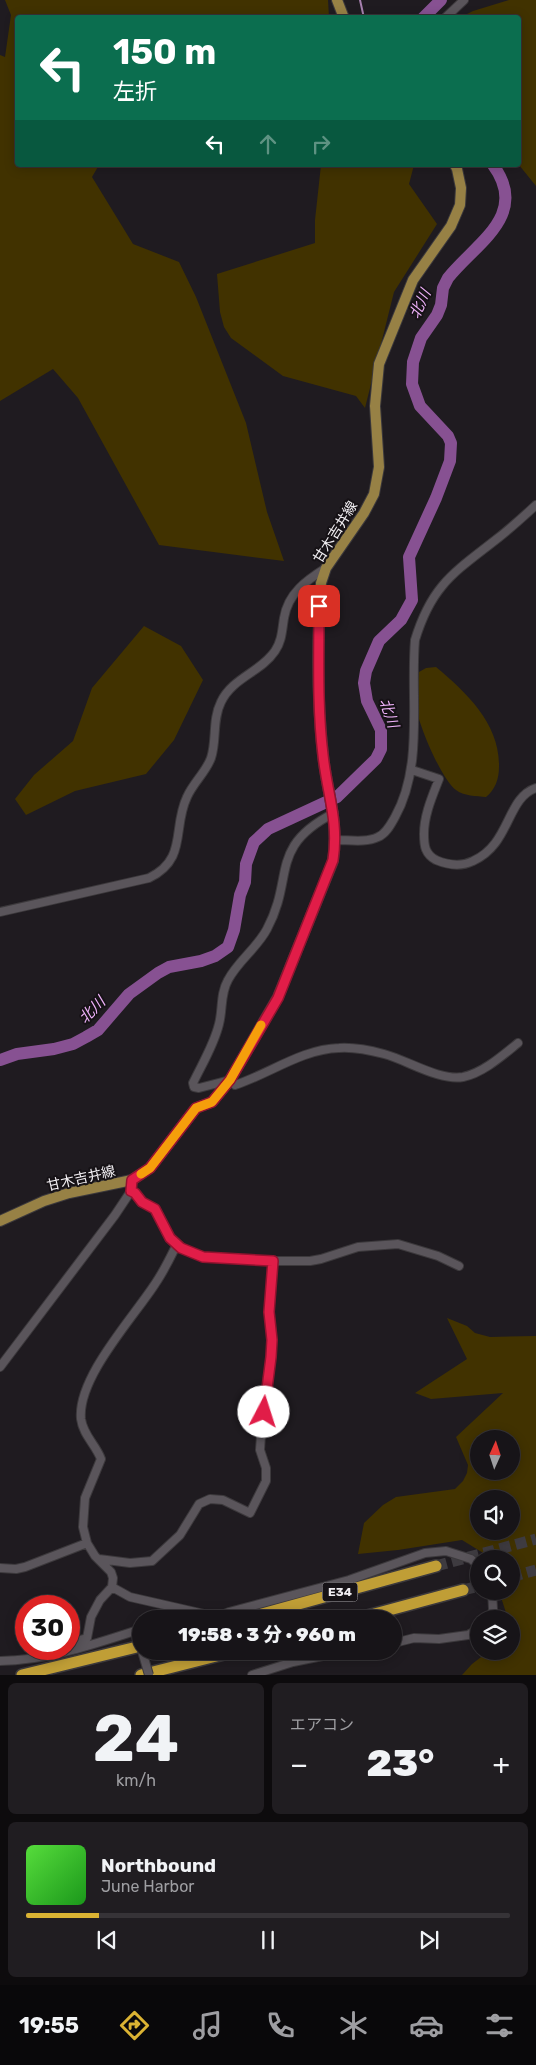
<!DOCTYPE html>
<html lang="ja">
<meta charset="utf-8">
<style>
:root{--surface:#171418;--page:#201d21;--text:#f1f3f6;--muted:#9e9ea2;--line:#363337;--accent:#dbb333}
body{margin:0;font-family:Rubik,"Noto Sans JP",sans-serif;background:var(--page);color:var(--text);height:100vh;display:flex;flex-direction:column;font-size:19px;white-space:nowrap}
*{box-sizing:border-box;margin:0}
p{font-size:16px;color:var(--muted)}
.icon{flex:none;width:28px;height:28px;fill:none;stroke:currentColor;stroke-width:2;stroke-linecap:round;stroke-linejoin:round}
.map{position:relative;height:1675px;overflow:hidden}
.details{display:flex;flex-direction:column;gap:8px;padding:8px;background:#0d0b0d;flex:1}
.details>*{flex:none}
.banner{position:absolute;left:15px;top:15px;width:506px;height:152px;border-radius:5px;box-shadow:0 2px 12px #0003,0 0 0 1px var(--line);background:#0b6e4f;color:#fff;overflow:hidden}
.needle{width:32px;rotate:3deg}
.tools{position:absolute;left:470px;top:1430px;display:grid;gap:10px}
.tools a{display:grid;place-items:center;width:50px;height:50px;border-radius:50%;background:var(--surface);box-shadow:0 2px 12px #0003,0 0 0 1px var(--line);font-size:25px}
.speed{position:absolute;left:15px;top:1595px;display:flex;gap:10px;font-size:25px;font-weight:700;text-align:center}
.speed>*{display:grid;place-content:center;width:65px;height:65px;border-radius:50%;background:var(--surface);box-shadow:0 2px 12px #0003,0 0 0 1px var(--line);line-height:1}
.speed .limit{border:8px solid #d22;background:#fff;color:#111}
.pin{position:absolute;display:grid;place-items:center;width:42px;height:42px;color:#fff;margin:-21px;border-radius:10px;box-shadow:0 2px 8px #0006}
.me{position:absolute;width:55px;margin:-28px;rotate:5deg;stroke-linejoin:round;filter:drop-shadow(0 0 4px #0008)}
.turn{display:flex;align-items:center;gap:18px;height:105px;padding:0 15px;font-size:22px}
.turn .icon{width:65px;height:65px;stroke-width:2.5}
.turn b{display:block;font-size:35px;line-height:42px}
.lanes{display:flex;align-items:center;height:48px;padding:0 15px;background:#0003;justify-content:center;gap:25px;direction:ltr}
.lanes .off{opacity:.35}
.big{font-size:38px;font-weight:800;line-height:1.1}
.details .tile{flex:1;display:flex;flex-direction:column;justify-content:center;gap:8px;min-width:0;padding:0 18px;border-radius:8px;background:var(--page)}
.details .dial{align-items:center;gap:0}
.dial b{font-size:65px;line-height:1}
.song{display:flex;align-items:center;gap:15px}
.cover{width:60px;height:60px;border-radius:8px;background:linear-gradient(135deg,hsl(110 70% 55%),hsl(120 70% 35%))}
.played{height:5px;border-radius:2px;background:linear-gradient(90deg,var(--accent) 15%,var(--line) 15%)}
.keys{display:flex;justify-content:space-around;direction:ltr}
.heat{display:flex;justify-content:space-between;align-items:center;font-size:28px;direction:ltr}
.details .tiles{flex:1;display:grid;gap:8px;grid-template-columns:1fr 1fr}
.tile:last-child{grid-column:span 2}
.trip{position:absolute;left:132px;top:1610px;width:270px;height:50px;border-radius:25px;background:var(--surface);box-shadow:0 2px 12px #0003,0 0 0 1px var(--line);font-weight:800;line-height:50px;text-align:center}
.tab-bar{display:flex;height:80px;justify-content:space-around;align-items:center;background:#09080a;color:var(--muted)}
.tab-bar .icon{width:35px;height:35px}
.tab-bar .active{color:var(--accent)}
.tab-bar b{font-size:22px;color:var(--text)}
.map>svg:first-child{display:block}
</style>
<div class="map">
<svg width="536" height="1675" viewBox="0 0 536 1675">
<rect width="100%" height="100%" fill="#1f1b20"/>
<path fill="#413200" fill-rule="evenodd" d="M5 0H328L329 17 18 18V165H99L92 177 133 244 179 262 196 297 246 423 267 512 284 561 159 545 78 398 53 369 0 401V55L5 57 11 15Z
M509 0H536V186L519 165V18L461 17 473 11Z
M321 165H414L409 184 437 224 394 292 365 408 356 396 283 376 231 338 224 327 220 312 217 274 315 243V220Z
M144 626 181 646 203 680 174 740 146 774 75 791 26 815 15 799 34 775 73 741 92 688Z
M436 667C467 693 500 724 499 767 499 779 495 790 486 797 477 796 463 796 456 790 442 780 420 728 417 711 415 699 418 684 419 672L426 668Z
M447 1318 467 1326 475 1333 490 1337 536 1336V1675H462L472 1664 489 1651H511V1619H508L499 1591H511V1559H493L462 1540 398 1550 358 1554 364 1523 383 1505 396 1497 455 1489 463 1481 467 1473 468 1465 456 1437 503 1393 431 1399 415 1393 467 1359ZM479 1439H511V1471H479ZM479 1499H511V1531H479Z"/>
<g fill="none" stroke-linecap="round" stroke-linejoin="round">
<path stroke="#a780af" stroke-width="2" d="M360 0 364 18"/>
<path stroke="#875192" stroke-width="12" d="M423 18 441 0
M0 1060 17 1054 54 1049 73 1044 86 1037 98 1030 129 994 158 973 169 967 201 961 215 956 228 947 234 930 240 895 245 882 246 864 254 842 268 829 337 797 376 759 381 749V730L367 701 364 683 366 671 379 641 401 620 412 600 409 557 436 498 450 461 451 443 448 436 420 406 412 384 413 362 421 338 437 315 441 305 443 288 448 278C476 243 530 215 493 165"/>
<path stroke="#3e3b40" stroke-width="11" stroke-dasharray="11 5.5" stroke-linecap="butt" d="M436 1566 536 1539
M511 1577 536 1570
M463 1590 479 1586"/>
<g stroke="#3c393c" stroke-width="10">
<path id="minor" d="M445 18 464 0
M412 770 439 779C432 797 424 815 424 834 424 846 425 854 436 860 448 865 461 867 473 861 511 844 506 798 536 788
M334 813C268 847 295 877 267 929 257 948 238 961 228 980 220 994 223 1009 219 1024 214 1045 202 1064 193 1083L194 1087 199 1088 230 1080 235 1085C269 1074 302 1049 339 1048 353 1047 369 1050 384 1054 407 1060 439 1081 463 1077 483 1073 503 1055 518 1043
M336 840C349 840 366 843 378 837 386 834 391 824 395 817 424 765 410 698 415 640 432 584 455 572 498 538 511 528 524 516 536 505
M0 912 149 878C188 859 172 828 187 797 193 783 206 772 211 758 217 740 212 720 221 702 232 678 261 672 275 651 282 641 282 630 284 618 288 593 307 580 326 568
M131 1191 135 1193 141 1202 155 1209 170 1238 181 1248 203 1257 273 1261H310L321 1259 358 1247 398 1244 438 1256 459 1266
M0 1367 115 1215 131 1191 132 1180
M99 1559 130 1563 152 1561 180 1535 199 1504 210 1499 223 1500 250 1513 266 1481V1468L260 1450 262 1421 271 1357 272 1340 269 1312 273 1261
M0 1568 16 1569 25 1567 87 1543
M112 1587 130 1597 213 1616
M205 1619 217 1617 229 1612 349 1580 425 1553 446 1551 471 1559 479 1566
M491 1619 493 1609 492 1591
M69 1643 87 1638 91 1617 100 1600 112 1587 113 1578 111 1572 95 1556 87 1543 83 1527 85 1498 101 1459C96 1445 83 1435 81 1419 77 1378 133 1318 155 1284 164 1271 170 1258 177 1244
M394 1643 414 1638 439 1639 468 1635 479 1629
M31 1658 48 1649
M0 1661C50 1660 94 1644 141 1629
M252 1675 293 1662 347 1651"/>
</g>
<g stroke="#3c393c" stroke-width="12">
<path id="major" d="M337 0 344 18
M0 1221 44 1201 69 1193 132 1180 150 1168 196 1108 212 1102 230 1080 278 997 333 861C339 820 327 793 323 755 317 699 317 640 321 583L326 568 364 513 374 494 379 467 375 406 379 364 413 280 451 226 460 205 461 188 457 169 455 165"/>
</g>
<g stroke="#3c393c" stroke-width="14">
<path id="highway" d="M244 1619 436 1566
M356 1619 463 1590
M22 1675 141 1646
M141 1675 236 1651"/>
</g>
<use href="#minor" stroke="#5a555b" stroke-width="8"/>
<use href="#major" stroke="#978145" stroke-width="10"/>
<use href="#highway" stroke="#c09e36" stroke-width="11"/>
<g stroke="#3c393c" stroke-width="10" stroke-linecap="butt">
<path id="minor-bridge" d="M136 1631 141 1648
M142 1651 149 1675"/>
</g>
<use href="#minor-bridge" stroke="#5a555b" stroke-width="8"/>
</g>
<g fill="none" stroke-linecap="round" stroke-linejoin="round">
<g stroke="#92132f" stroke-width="12">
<path id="route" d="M264 1412 271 1357 272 1340 269 1312 273 1261 203 1257 181 1248 170 1238 155 1209 142 1202 135 1193 131 1191 132 1180 150 1168 196 1108 212 1102 230 1080 278 998 333 860C339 821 327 793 323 755 317 706 319 656 319 606"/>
</g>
<use href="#route" stroke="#e11d48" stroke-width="9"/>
<path stroke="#f59e0b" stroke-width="9" d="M141 1174 150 1168 196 1108 212 1102 230 1080 261 1025"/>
</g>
<g text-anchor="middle" stroke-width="4" stroke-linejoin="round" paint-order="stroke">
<rect fill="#161216" stroke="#afacb0" stroke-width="1" x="322.5" y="1582.5" width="35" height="19" rx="4"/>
<g font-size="12" font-weight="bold" fill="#f1eef2">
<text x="340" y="1596">E34</text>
</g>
<g font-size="14" fill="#f1eef2" stroke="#161216">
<text transform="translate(335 532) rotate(-58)" y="5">甘木吉井線</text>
<text transform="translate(81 1178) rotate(-13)" y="5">甘木吉井線</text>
</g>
<g font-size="15" font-style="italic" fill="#efb2fa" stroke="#161216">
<text transform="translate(420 304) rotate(-65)" y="5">北川</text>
<text transform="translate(389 713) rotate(71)" y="5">北川</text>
<text transform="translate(92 1010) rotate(-45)" y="5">北川</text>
</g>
</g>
</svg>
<div class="tools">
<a><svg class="needle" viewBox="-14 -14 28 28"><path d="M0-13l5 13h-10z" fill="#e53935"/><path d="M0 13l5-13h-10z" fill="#9e9ea2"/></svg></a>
<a><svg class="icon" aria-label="sound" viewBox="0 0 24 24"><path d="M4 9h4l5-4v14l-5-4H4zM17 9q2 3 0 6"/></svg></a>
<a><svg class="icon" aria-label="search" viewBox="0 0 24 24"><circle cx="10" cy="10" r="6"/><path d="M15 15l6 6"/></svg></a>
<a><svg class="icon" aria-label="layers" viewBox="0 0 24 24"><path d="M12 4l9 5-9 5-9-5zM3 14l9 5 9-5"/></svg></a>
</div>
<div class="speed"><div class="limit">30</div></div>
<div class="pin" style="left:319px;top:606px;background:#d93025"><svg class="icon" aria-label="arrive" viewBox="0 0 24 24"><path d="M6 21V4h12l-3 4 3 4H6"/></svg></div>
<svg class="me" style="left:264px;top:1412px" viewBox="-20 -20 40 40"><circle r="19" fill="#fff"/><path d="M0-13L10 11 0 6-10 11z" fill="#e11d48"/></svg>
<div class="trip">19:58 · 3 分 · 960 m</div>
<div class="banner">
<div class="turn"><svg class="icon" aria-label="left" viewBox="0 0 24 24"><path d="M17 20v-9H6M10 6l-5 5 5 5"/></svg><div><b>150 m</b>左折</div></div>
<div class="lanes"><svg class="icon" aria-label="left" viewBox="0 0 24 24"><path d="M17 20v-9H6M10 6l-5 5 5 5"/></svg><svg class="icon off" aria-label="ahead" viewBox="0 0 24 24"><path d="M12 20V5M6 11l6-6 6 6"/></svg><svg class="icon off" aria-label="right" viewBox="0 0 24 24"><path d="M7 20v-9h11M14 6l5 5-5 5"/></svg></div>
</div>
</div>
<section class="details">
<div class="tiles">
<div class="tile dial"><b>24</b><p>km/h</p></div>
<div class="tile"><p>エアコン</p>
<div class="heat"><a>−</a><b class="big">23°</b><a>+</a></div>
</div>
<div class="tile">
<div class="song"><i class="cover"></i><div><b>Northbound</b><p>June Harbor</p></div></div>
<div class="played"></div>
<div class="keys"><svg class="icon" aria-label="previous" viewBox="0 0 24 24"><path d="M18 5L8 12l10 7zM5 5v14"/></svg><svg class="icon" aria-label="pause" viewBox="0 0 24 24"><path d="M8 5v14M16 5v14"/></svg><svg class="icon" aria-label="next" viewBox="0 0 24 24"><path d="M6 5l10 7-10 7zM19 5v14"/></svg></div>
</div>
</div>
</section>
<nav class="tab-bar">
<b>19:55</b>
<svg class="icon active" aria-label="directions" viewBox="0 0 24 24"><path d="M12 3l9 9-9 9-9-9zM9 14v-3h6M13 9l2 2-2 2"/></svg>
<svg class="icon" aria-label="music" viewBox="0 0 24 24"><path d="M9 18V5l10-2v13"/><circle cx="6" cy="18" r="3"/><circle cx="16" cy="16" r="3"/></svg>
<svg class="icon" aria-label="phone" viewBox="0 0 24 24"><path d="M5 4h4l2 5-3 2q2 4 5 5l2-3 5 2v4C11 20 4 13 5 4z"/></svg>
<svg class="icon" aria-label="climate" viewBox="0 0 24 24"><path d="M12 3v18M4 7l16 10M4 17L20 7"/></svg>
<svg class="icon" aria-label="car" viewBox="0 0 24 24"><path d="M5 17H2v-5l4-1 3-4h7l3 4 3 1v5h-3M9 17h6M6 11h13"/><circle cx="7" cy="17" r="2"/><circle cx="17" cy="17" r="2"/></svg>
<svg class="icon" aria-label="filters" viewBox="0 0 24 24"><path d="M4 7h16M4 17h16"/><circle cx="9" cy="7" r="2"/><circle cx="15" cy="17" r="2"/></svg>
</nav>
